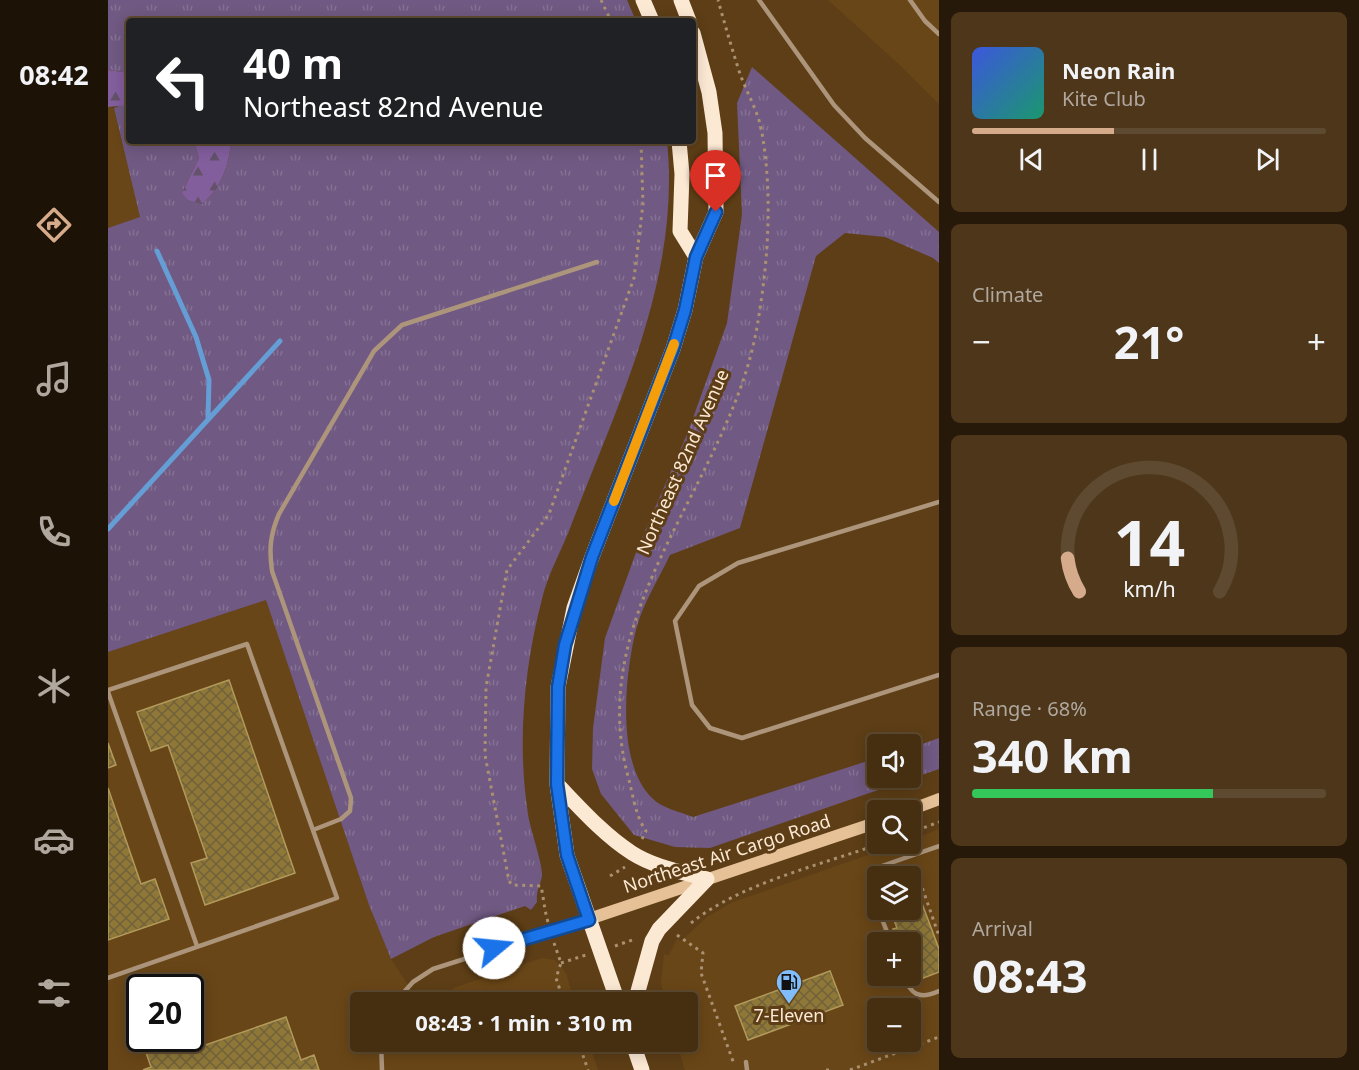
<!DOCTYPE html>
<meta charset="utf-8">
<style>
:root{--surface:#462e10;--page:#4d3619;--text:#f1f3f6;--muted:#b0a89f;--line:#5e4a30;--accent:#d6ab8b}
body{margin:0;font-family:"Noto Sans",sans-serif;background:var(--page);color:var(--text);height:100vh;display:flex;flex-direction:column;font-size:22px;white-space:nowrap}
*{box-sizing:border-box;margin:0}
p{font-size:20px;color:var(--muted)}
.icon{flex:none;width:33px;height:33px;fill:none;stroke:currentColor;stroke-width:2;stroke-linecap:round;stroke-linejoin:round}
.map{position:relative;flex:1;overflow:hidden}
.sheet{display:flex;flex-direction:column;gap:12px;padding:12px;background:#261909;width:420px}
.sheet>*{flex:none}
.guide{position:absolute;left:18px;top:18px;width:570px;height:126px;border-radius:6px;box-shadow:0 3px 15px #0003,0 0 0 2px var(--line);background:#202124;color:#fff;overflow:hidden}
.controls{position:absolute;left:759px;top:734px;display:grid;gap:12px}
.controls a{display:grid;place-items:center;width:54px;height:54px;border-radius:6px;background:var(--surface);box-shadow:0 3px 15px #0003,0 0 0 2px var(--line);font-size:30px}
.speed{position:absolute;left:18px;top:974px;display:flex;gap:12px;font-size:30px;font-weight:700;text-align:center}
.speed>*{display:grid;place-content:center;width:78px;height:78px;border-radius:50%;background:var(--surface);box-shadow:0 3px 15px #0003,0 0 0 2px var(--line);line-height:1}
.speed .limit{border:3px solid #111;border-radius:9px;background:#fff;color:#111}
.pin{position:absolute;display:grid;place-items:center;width:51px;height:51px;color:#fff;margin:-62px -26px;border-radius:50% 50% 50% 0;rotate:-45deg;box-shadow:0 0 6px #0007}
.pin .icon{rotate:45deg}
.me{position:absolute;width:66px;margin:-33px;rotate:73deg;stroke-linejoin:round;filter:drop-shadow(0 0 4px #0008)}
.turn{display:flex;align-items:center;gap:21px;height:126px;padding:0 18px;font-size:27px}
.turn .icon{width:78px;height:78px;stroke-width:2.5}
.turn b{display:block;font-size:42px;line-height:51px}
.big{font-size:45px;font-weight:700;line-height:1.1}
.sheet .widget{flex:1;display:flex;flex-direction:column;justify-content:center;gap:9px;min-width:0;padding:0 21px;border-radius:9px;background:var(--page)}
.sheet .dial{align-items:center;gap:0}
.dial svg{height:156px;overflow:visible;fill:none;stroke:var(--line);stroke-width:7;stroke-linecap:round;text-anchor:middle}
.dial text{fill:var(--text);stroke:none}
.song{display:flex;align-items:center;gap:18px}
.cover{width:72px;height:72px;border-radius:9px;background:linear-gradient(135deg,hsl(230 70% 55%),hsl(160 70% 35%))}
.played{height:6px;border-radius:3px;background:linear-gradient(90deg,var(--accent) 40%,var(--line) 40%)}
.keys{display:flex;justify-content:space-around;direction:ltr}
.heat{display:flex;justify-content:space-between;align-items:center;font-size:33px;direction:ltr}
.charge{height:9px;border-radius:4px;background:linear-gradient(90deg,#34c759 68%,var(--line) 0)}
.trip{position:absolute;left:242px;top:992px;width:348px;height:60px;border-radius:6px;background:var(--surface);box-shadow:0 3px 15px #0003,0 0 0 2px var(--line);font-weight:700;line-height:60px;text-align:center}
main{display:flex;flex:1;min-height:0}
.tabs{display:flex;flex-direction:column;width:108px;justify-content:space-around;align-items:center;background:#1c1206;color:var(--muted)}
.tabs .icon{width:42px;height:42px}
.tabs .selected{color:var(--accent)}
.tabs b{font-size:27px;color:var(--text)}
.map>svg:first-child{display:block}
</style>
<main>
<nav class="tabs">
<b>08:42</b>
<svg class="icon selected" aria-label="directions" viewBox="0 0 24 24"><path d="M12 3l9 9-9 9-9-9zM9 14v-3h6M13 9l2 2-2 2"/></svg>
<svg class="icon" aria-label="music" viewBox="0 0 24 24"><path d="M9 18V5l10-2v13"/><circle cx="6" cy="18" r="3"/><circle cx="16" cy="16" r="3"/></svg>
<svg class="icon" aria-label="phone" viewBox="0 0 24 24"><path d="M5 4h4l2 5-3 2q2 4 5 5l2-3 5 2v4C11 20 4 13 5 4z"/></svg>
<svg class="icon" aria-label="climate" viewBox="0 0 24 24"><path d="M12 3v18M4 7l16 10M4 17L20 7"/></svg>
<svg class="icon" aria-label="car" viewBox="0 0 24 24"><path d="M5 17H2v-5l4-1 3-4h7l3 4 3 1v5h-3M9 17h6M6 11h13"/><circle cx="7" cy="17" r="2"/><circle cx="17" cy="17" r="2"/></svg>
<svg class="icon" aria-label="filters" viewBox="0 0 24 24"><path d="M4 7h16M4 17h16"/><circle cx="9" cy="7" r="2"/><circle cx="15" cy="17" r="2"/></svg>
</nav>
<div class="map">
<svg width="831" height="1070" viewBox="0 0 831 1070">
<defs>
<pattern id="grass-tufts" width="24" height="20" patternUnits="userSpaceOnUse" patternTransform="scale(1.5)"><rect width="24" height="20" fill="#705982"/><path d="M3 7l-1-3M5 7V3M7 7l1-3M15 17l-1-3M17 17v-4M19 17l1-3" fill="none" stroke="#857193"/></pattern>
<pattern id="forest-firs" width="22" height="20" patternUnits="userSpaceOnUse" patternTransform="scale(1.5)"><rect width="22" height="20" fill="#825e9d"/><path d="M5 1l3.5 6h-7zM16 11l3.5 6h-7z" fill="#64516a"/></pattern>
<pattern id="building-cross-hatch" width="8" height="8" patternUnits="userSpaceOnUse" patternTransform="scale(1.5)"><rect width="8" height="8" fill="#8e7737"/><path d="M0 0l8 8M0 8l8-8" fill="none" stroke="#70613b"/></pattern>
</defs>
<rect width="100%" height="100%" fill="#5d3e16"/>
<path fill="#694617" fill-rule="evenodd" d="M720 0H831V104L795 68Z
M0 107 6 108 32 217 0 228Z
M158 600 261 905 283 959 311 1002H252V1041H480L490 1070H0V652ZM32 987H82V1038H32Z
M831 829V1070H577L568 1041H579V1002H557L553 984 556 954 561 955 569 939 573 941 599 917 625 902 794 843H802L803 840ZM770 876H802V909H770ZM770 942H802V975H770ZM770 1008H802V1041H770Z
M434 958 447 960 458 973 467 1002H323L348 987Z"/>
<path fill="url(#grass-tufts)" d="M0 0H519L528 21H21V73L0 70Z
M644 67 831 232V263L825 258 777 237 737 233 708 256 632 528 562 555C551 578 536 602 529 626 517 671 507 762 544 798 553 808 573 812 585 817L769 758 770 777H802L803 748 831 738V769L602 848 567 847 526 835 493 794 484 769 485 728 497 638 530 547 580 432 619 323 634 214 629 103Z
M14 105H21V141H86L91 158 74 193 94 204C113 188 121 166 123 141H559C573 276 511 401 464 523 455 548 440 573 434 599 416 668 409 743 420 814 422 829 435 864 434 876 432 887 428 889 429 902L423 910 417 906 326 937 283 959 261 905 158 600 0 652V228L32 217 6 108Z"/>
<path fill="url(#forest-firs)" d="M0 70 21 73V105L0 107Z
M86 141H123C121 166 113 188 94 204L80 200 74 193 91 158Z"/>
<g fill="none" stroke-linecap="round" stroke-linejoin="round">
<path stroke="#659dd5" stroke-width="5" d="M49 251 88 337 101 380 100 419
M0 529 172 341"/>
</g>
<path fill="url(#building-cross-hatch)" stroke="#b29a5b" stroke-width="1.5" d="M121 680 187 873 97 905 83 863 99 858 60 745 43 751 29 712Z
M0 743 8 765 0 768Z
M0 788 33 884 47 879 61 919 0 940Z
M803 874 831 949V972L805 982 802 975V942H790L785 929 789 928 782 909H802V876H797Z
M722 971 735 1005 640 1040 627 1006Z
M178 1017 193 1060 206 1055 211 1070H35L43 1067 36 1047 60 1038H78L83 1050Z"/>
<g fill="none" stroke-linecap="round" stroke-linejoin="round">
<path stroke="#aa9172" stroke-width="3" stroke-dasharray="3 4.5" stroke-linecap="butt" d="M493 0 503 21
M802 833 831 822
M534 839 538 831C528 817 525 796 521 780 473 611 622 483 649 327 660 264 665 197 654 133 651 113 639 93 632 74 624 49 617 25 610 0
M807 867 831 936
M502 876 517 867
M440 922C436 908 436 900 433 886L404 885 401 881 377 755 378 687 399 570 441 514 526 278 535 204 533 141
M583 923C633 883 713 865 774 843
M569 935 595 953 593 973 626 1064
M446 943 453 963 448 978 456 1002
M507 946 527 939
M453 963 478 955
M470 1041 480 1070
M718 1070H724
M742 1070 831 1037"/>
<path stroke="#ac957b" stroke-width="4.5" d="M651 0 726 105 757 138 831 202
M802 0 817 21 831 34
M831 502 630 563 591 586 567 621 584 705 602 728 634 738 831 675
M0 690 139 644 229 898 0 978
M0 692 89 946
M205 830 233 819 242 811 243 798 164 571C161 549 162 535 171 514L266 351 294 325 489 262
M770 907C764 891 761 881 771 867L831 846
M770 909 783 942
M795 975C803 995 811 1000 831 991
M287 1002 305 982 325 969 478 920
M273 1041 274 1070
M638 1062 639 1070"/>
<path stroke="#e6c197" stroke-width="12" d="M802 810 831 799
M481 919 770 822"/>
<path stroke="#fce9d4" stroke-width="15" d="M535 0 544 21
M573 0 581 21
M571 141 574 174 572 231 588 257
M449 784C472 808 496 835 524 853 546 867 574 872 599 879
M510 1002 459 855 449 784 450 687 466 608 484 557 565 349 577 310 588 257 608 212 607 133 601 92 585 33
M527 1002 544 941 551 929 599 879
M524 1041 534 1070"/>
</g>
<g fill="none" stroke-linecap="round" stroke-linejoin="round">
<g stroke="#114b97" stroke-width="15">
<path id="route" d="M386 948 481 920 459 855 449 784 450 687 457 645 484 557 565 349 577 310 588 257 608 212"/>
</g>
<use href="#route" stroke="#1a73e8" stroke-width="10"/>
<path stroke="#f59e0b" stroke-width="10" d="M506 501 566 344"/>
</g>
<defs>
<g id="fuel-pin" transform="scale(1.35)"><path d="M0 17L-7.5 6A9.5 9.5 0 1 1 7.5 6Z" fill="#80bdfa" stroke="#5d3e16"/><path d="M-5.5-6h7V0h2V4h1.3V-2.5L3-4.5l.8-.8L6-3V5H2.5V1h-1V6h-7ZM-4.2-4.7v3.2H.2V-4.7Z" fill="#111"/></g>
</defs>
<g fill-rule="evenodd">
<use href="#fuel-pin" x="681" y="982"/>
</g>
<g text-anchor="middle" stroke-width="6" stroke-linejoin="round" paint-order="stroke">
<g font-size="18" fill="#fdead5" stroke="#5d3e16">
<text transform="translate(575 462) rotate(-66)" y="6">Northeast 82nd Avenue</text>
<text transform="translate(619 854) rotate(-18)" y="6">Northeast Air Cargo Road</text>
</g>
<g font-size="18" fill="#fdead5" stroke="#5d3e16">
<text x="681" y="1022">7-Eleven</text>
</g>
</g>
</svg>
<div class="controls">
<a><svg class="icon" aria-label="sound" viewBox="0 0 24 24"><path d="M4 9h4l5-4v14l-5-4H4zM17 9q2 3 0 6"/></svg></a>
<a><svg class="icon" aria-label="search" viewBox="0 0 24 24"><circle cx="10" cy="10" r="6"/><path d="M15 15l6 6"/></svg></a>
<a><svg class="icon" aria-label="layers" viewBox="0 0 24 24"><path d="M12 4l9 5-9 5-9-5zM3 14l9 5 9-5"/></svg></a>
<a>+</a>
<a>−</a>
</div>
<div class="speed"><div class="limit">20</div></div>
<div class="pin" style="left:608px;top:212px;background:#d93025"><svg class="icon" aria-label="arrive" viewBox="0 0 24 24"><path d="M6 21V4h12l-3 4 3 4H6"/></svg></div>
<svg class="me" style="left:386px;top:948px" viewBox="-20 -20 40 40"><circle r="19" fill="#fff"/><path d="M0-13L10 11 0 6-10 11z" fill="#1a73e8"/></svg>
<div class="trip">08:43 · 1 min · 310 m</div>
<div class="guide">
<div class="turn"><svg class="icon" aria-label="left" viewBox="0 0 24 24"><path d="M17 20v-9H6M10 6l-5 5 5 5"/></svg><div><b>40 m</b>Northeast 82nd Avenue</div></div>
</div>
</div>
<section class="sheet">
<div class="widget">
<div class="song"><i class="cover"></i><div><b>Neon Rain</b><p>Kite Club</p></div></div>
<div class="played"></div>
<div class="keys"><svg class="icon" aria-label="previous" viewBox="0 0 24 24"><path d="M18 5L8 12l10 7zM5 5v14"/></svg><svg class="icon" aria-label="pause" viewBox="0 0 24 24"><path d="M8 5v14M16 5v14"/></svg><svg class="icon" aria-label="next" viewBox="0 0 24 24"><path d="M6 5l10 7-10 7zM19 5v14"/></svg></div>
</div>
<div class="widget"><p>Climate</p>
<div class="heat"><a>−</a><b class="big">21°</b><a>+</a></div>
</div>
<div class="widget dial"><svg viewBox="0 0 100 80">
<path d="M14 69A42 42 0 1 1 86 69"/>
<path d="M14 69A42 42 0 0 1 8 52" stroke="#d6ab8b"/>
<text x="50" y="56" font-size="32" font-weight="700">14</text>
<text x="50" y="72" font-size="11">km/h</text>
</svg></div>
<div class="widget"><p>Range · 68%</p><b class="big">340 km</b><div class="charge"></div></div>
<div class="widget"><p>Arrival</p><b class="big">08:43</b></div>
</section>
</main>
